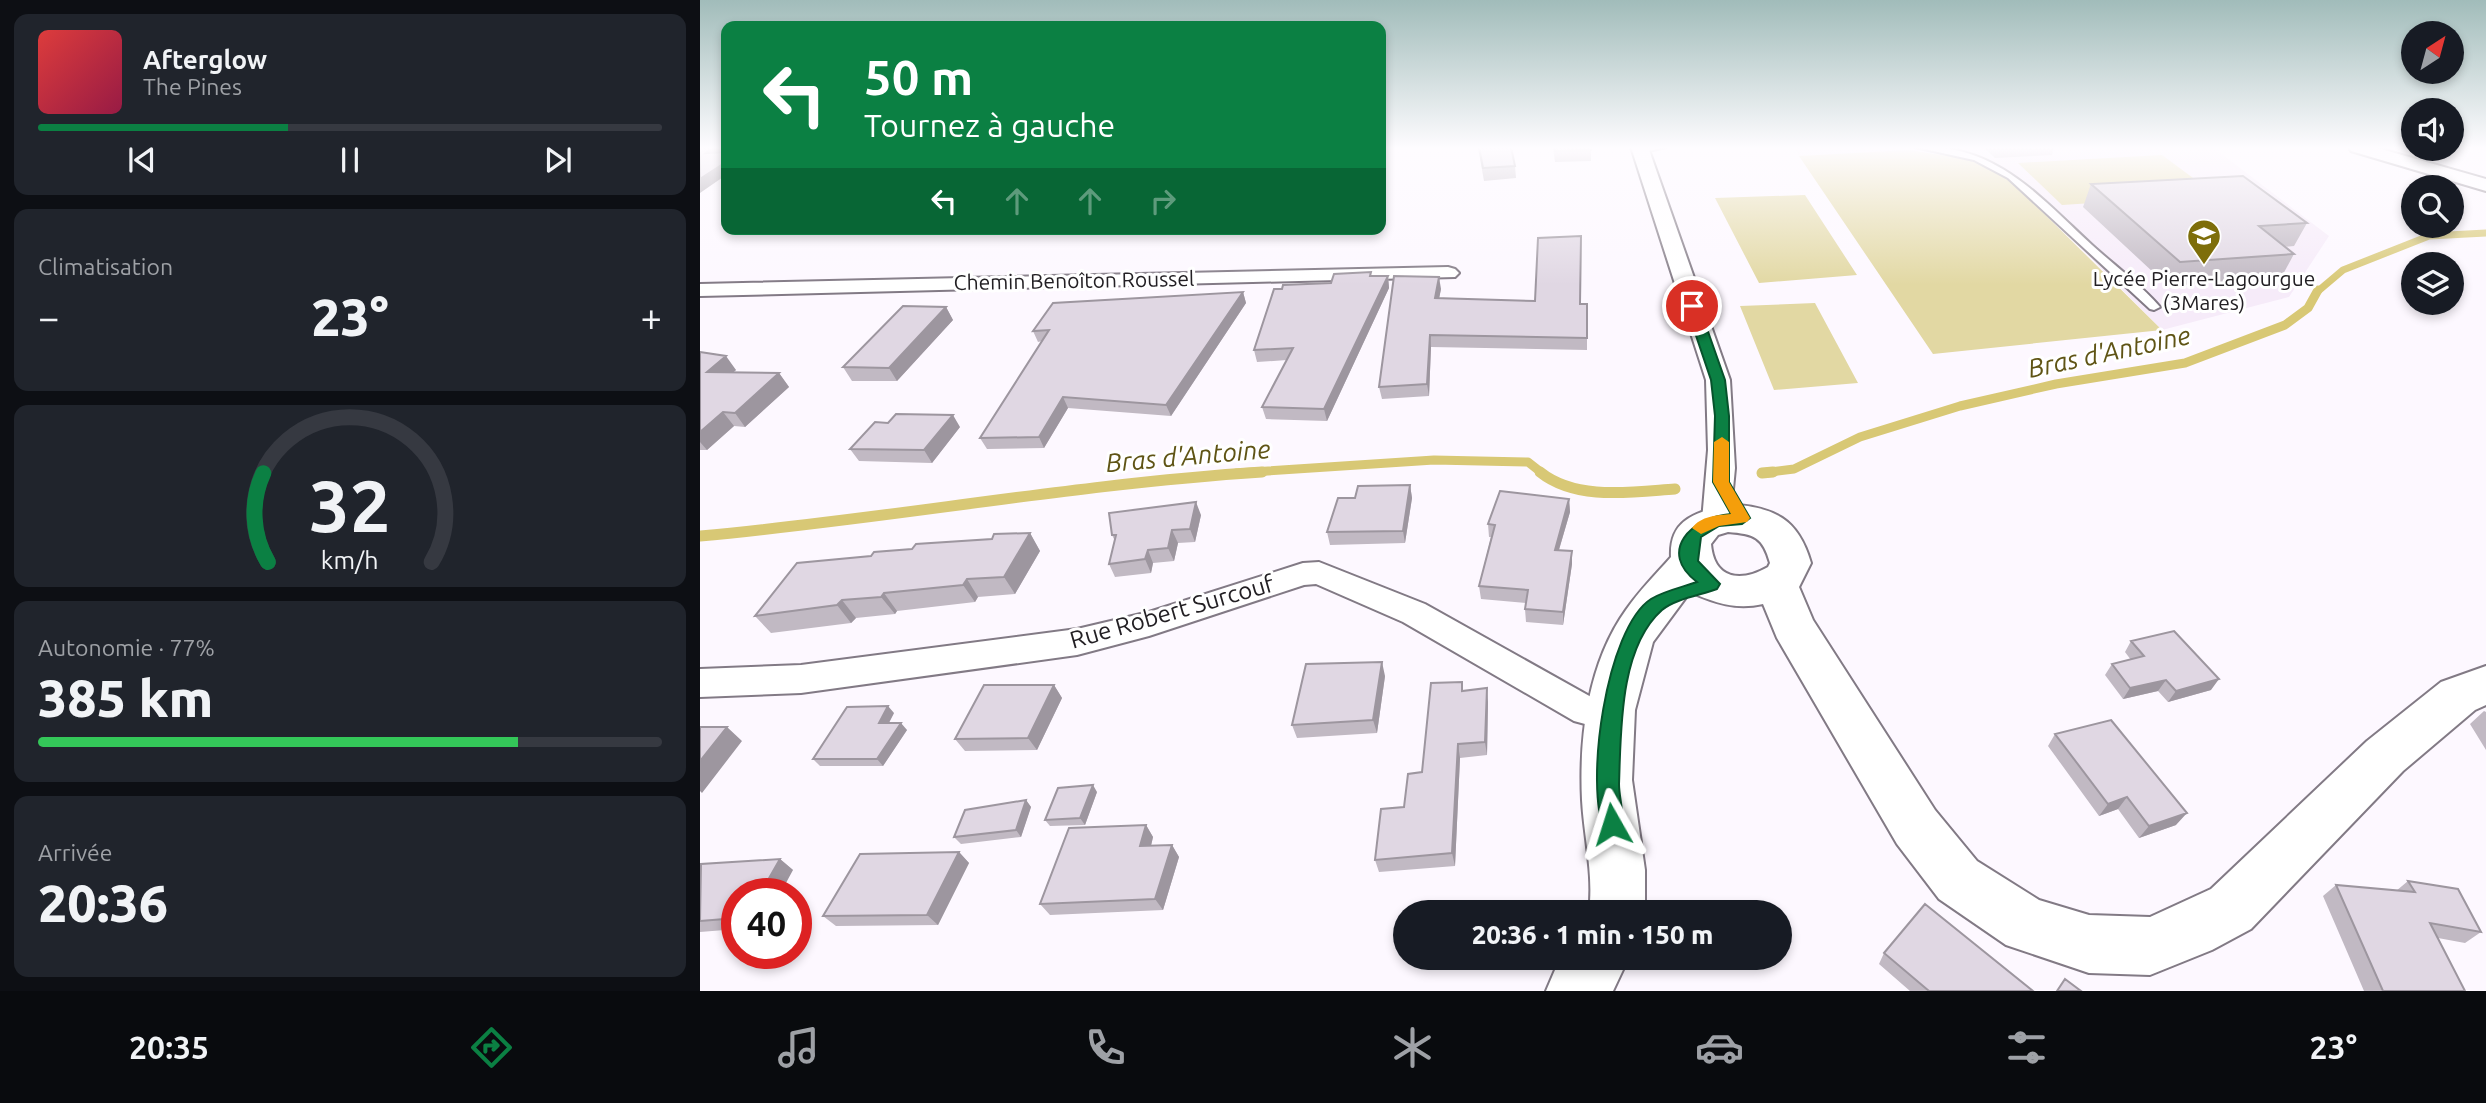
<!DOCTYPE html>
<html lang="fr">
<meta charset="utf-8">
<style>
:root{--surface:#171b24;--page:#20242c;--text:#f1f3f6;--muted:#9ea1a6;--line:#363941;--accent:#0b8043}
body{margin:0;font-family:Ubuntu,sans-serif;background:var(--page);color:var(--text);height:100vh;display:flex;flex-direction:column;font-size:26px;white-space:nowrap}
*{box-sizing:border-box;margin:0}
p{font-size:23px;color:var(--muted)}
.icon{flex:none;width:38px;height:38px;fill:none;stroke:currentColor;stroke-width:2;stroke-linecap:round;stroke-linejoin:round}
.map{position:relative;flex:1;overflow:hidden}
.details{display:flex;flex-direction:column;gap:14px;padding:14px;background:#0d0f14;width:700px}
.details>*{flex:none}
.top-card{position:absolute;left:21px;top:21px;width:665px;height:214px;border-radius:14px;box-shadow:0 4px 10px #0003;background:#0b8043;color:#fff;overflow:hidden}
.needle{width:46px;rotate:36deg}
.buttons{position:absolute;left:1701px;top:21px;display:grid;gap:14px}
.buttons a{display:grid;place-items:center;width:63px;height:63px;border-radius:50%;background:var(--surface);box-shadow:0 4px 10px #0003;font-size:35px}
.speed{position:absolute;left:21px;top:878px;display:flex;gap:14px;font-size:35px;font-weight:700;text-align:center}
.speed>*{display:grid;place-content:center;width:91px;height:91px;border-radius:50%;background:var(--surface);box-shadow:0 4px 10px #0003;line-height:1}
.speed .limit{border:10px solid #d22;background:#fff;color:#111}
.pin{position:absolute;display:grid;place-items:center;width:60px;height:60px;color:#fff;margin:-30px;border:4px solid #fff;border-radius:50%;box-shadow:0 2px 7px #0007}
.me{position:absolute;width:77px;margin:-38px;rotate:354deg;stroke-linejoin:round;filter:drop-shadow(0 0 5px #0008)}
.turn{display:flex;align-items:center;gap:24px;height:147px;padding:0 28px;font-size:32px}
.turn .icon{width:91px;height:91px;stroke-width:2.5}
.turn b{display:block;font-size:49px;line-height:60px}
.lanes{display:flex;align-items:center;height:66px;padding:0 28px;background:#0003;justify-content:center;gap:35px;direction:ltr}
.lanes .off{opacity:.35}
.big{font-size:52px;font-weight:800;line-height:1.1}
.details .card{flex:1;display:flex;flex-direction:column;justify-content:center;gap:10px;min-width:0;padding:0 24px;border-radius:14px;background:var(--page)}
.details .dial{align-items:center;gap:0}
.dial svg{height:182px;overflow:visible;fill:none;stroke:var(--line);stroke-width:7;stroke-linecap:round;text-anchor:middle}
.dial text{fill:var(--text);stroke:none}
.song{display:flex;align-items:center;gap:21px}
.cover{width:84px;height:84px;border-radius:10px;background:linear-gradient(135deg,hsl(0 70% 55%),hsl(340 70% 35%))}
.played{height:7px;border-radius:4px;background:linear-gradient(90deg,var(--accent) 40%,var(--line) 40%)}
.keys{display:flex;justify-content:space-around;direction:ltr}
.heat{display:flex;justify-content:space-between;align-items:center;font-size:38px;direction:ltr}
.charge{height:10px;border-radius:5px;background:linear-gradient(90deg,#34c759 77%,var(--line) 0)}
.trip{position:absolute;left:693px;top:900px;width:399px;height:70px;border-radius:35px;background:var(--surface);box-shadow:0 4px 10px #0003;font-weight:800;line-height:70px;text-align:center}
.tabs{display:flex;height:112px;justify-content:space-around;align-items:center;background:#090b0e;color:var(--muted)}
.tabs .icon{width:49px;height:49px}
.tabs .current{color:var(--accent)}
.tabs b{font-size:32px;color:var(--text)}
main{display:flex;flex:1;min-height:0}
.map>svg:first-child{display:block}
</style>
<main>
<section class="details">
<div class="card">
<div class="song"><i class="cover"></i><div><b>Afterglow</b><p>The Pines</p></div></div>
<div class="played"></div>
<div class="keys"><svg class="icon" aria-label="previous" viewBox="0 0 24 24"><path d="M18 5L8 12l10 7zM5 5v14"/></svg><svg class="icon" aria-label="pause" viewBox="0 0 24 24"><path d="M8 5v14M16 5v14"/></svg><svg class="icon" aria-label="next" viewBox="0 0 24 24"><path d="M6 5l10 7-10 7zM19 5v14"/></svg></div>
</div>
<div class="card"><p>Climatisation</p>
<div class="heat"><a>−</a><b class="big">23°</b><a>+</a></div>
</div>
<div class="card dial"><svg viewBox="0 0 100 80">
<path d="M14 69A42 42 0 1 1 86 69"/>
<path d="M14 69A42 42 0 0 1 12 30" stroke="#0b8043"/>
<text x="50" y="56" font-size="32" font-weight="700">32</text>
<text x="50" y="72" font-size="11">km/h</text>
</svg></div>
<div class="card"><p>Autonomie · 77%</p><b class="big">385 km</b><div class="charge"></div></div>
<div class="card"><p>Arrivée</p><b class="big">20:36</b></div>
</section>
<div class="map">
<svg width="1786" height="991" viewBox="0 0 1786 991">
<rect width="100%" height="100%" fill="#fdf8ff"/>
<path fill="#f6ebf9" d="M1094 147H1522L1519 152 1629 236 1589 297 1462 330 1317 184 1296 171 1267 159 1236 152 1209 150 1099 156Z"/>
<path fill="#e2d8a3" d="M1209 150 1267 159 1307 177 1462 330 1233 354 1099 156Z
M1462 155 1516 195 1362 205 1318 163Z
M1105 195 1157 275 1059 283 1015 198Z
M1115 303 1158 383 1074 390 1040 306Z"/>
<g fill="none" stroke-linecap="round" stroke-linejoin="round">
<path stroke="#d8c875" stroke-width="7" d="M1617 292 1643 270 1729 236 1786 233"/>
<path stroke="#d8c875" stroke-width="9" d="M536 473 734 460 828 462 842 473
M1062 473 1094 469 1160 437 1260 406 1356 384 1485 363 1585 325 1608 308 1618 290"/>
<path stroke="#d8c875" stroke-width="11" d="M840 472C876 501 932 492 975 489
M1062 473 1073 472
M0 536C188 519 374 484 562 472"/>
<g stroke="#827a85" stroke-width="4">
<path id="lane" d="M945 147H966L939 153 935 150Z
M1215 147C1294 142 1339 196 1392 245 1414 265 1440 284 1460 307L1454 310 1450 309 1308 178 1274 160Z"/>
</g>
<g stroke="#827a85" stroke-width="4">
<path id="street" d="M931 147H948L1030 380 1035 468 1030 521 1026 528 1016 531 1006 528 1002 521 1008 450 1006 380Z
M1649 147H1674L1786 179V191L1651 151Z
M748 267 755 269 759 273 755 277 0 296V284Z
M619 562 725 604 893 698 923 706 928 716 923 726 911 731 874 721 703 622 616 584 604 585 449 636 377 655 101 693 0 697V669L101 665 377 629 449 612 603 563Z"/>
</g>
<g stroke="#827a85" stroke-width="4">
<path id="secondary" d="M1028 504C1074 507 1098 518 1111 563L1099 587 1113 620 1235 810 1277 861 1339 900 1389 915 1450 917 1511 889 1667 741 1741 682 1786 666V705L1775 710 1703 771 1551 929 1512 950 1450 975 1389 973 1306 945 1239 899 1197 844 1077 638 1063 604C1036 610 1015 603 990 592L953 642 935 710 932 780 945 870V912H889C894 874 884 838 882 800 879 737 888 663 926 610 939 591 956 574 971 557 969 518 997 513 1028 504ZM1028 532C1054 534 1063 537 1070 563L1068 567C1040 583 1014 579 1011 544L1018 535Z
M867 957H929L913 991H846L855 970Z"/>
</g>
<use href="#lane" fill="#fff" fill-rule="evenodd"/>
<use href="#street" fill="#fff" fill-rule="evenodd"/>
<use href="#secondary" fill="#fff" fill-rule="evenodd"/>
</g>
<path fill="#c1b9c3" d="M778 147H811L815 166 816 178 784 181Z
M853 147H891V161L855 162Z
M1283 147H1354L1352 155 1295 158Z
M1391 184 1607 223 1594 246 1584 247 1594 254 1581 278 1468 286 1383 207Z
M672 276H688L689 288 627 421 566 419 562 407 587 360 557 362 554 350 631 283Z
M741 289 739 298 887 304V350L731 347 729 396 682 399 679 387Z
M543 292 546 303 471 416 368 408 344 448 287 449 280 438 342 341 338 342 333 331Z
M246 307 253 320 197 381H152L143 367Z
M0 352 36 370 33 372 79 373 89 387 45 427 34 426 7 450H0Z
M260 427 232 463 159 461 150 449Z
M710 485 712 498 705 543 630 545 627 532 655 498Z
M869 499 870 512 859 550 872 551V564L863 625 826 622 825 609 826 603 781 599 779 586 791 537H789L788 524Z
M501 515 495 542 478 543 474 561 453 563 451 573 415 577 409 564 415 541 412 535Z
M330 533 340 551 315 594 278 597 275 602 197 611 195 614 156 618 151 623 71 633 55 616 171 556Z
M1431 641 1511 690 1468 702 1458 691 1423 699 1405 675 1412 664 1431 660 1425 652Z
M685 676 677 733 597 738 592 725Z
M354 685 362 698 337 750 265 751 255 739Z
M763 691 788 702 787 755 760 758 755 866 679 872 675 860 704 807Z
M1784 711 1786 712V750L1770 724Z
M194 713 189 723 207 730 183 766H120L113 759Z
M1355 734 1476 825 1439 838 1418 809 1399 816 1348 746Z
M397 792 385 825 350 826 345 820Z
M326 800 331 807 321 837 261 844 254 837Z
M446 825 453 837 451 846 472 845 479 857 463 910 350 915 340 904Z
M259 852 269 863 238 925 136 926 123 916Z
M80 859 93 870 37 894V929L0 932V865Z
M1708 881 1781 932 1765 943 1738 938 1765 991H1664L1623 896 1636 885 1696 891Z
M1184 953 1333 991H1210L1179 964Z"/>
<path fill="#9d969f" d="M13 147H26V150L12 162 6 153Z
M26 162V175L0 193V179Z
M688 276 689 288 627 421 624 409Z
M739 277 741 289 737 309 735 298Z
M543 292 546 303 471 416 466 405Z
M246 307 253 320 197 381 189 368Z
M730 335 731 347 729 396 727 384Z
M26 356 36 370 18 386 7 372Z
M79 373 89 387 45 427 35 413Z
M363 397 368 408 344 448 339 437Z
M23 412 34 426 7 450 0 442V432Z
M253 415 260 427 232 463 224 450Z
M710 485 712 498 705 543 703 531Z
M869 499 870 512 855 563V550Z
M496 502 501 515 495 542 490 529Z
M472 530 478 543 474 561 468 548Z
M330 533 340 551 315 594 304 577Z
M448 550 453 563 451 573 445 559Z
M872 551V564L863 625V612Z
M267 579 278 597 275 602 263 585Z
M184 593 197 611 195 614 181 597Z
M142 600 156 618 151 623 137 605Z
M682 662 685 676 677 733 673 720Z
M1519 679 1511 690 1468 702 1476 691Z
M1466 680 1458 691 1423 699 1430 688Z
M354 685 362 698 337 750 328 738Z
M787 688 788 702 787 755 785 742Z
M188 706 194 713 185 730 179 723Z
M201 723 207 730 183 766 177 759Z
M27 727 42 741 2 793 0 791V761Z
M758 744 760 758 755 866 752 853Z
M393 785 397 792 385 825 380 818Z
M1427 797 1418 809 1399 816 1408 804Z
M326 800 331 807 321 837 316 830Z
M1487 813 1476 825 1439 838 1449 826Z
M446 825 453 837 448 858 440 846Z
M472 845 479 857 463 910 455 899Z
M259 852 269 863 238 925 227 915Z
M80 859 93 870 80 894H60Z"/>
<path fill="#e0d7e3" stroke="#9d969f" stroke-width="2" d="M0 147H13L6 153 26 152V162L0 179Z
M779 147H811L815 166 783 168Z
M854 147H891V150L855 151Z
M1543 176 1607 223 1559 226 1594 254 1480 262 1391 184Z
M881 236 880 304H887V338L730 335 727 384 679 387 694 276 739 277 735 298 835 301 838 238Z
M671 272 670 276H688L624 409 562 407 593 348 554 350 574 289H582L583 285 631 283 634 274Z
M543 292 466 405 363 397 339 437 280 438 349 330 333 331 353 303Z
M203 306 246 307 189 368 143 367Z
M0 352 26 356 7 372 79 373 35 413 23 412 0 432Z
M196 414 253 415 224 450 150 449 175 422 188 423Z
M710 485 703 531 627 532 638 498H655L658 486Z
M800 491 869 499 855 550 872 551 863 612 825 609 828 590 779 586 795 525 788 524Z
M496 502 490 529 472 530 468 548 448 550 445 559 409 564 416 535H412L409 513Z
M330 533 304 577 267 579 263 585 184 593 181 597 142 600 137 605 55 616 97 563 171 556 174 552 212 549 216 544 292 539 294 534Z
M1474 631 1519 679 1476 691 1466 680 1430 688 1412 664 1444 656 1431 641Z
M682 662 673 720 592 725 606 664Z
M762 682V691L787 688 785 742 758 744 752 853 675 860 681 809 704 807 708 774 722 772 731 683Z
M284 685H354L328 738 255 739Z
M188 706 179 723H201L177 759H113L147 707Z
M1411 720 1487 813 1449 826 1427 797 1408 804 1355 734Z
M0 727H27L0 761Z
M393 785 380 818 345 820 358 788Z
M326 800 316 830 254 837 265 810Z
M446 825 440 846 472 845 455 899 340 904 369 828Z
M259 852 227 915 123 916 160 854Z
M80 859 60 894H37V918L0 921 1 864Z
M1708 881 1758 889 1781 932 1730 923 1765 991H1683L1636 885 1715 892Z
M1225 904 1333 991H1229L1184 953Z
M1365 979 1381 991H1357Z"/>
<linearGradient id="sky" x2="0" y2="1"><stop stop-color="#a1bcba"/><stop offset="0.52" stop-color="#fefcff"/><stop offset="1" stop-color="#fefcff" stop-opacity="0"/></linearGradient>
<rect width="1786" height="285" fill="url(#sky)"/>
<path fill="#0b8043" stroke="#07532c" stroke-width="2" d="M992 303 999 306 1025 380 1029 416V482L1050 518 1042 524 1019 526 1001 537 998 561 1020 584 1017 589C1001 595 975 599 962 610 919 648 921 732 919 784 919 799 926 818 920 832L912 835 905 832C884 786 906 628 951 599 964 591 983 587 997 582 957 552 991 517 1031 514L1013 482 1015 416 1011 380 986 306Z"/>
<path fill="#f59e0b" d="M1022 437 1029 442V482L1050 518 1047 522 1019 526 1001 534 992 528C1001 516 1017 515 1031 514L1013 482 1014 442Z"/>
<defs>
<g id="school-pin" transform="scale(1.75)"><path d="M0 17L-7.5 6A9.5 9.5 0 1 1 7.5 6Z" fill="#7e6e0a" stroke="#fff"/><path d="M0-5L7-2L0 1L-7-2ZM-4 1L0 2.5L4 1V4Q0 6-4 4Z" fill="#fff"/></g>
</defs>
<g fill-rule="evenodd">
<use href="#school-pin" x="1504" y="236"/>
</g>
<g text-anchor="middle" stroke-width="6" stroke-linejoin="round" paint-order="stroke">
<g font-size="21" fill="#232024" stroke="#fff">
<text x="1504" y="286">Lycée Pierre-Lagourgue<tspan x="1504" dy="24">(3Mares)</tspan></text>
</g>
<g font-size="21" fill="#232024" stroke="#fff">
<text transform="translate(374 281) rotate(-1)" y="7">Chemin Benoîton Roussel</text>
</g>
<g font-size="24" fill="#232024" stroke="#fff">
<text transform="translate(472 612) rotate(-16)" y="8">Rue Robert Surcouf</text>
</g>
<g font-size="26" font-style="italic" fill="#5f5415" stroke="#fff">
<text transform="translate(1409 352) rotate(-12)" y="9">Bras d'Antoine</text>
<text transform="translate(488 456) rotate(-5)" y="9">Bras d'Antoine</text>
</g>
</g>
</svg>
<div class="buttons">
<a><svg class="needle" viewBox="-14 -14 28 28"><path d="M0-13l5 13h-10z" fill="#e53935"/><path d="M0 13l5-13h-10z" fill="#9ea1a6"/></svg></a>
<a><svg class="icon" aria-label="sound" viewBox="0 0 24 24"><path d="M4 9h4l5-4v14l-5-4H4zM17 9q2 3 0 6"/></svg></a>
<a><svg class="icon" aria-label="search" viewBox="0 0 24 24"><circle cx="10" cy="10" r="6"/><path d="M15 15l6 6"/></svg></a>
<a><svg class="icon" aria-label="layers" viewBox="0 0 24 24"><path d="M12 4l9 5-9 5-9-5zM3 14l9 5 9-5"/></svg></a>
</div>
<div class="speed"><div class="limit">40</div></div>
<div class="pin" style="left:992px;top:306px;background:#d93025"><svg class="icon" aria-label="arrive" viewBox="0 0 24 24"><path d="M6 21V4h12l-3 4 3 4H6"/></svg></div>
<svg class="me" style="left:912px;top:824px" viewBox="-20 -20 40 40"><path d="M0-17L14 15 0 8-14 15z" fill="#0b8043" stroke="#fff" stroke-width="4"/></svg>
<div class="trip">20:36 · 1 min · 150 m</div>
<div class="top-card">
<div class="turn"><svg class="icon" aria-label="left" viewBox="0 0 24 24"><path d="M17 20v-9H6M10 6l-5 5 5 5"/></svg><div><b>50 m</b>Tournez à gauche</div></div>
<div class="lanes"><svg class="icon" aria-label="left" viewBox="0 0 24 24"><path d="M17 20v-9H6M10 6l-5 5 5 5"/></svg><svg class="icon off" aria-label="ahead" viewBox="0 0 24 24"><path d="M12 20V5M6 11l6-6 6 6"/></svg><svg class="icon off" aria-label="ahead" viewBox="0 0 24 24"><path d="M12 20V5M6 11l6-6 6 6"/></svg><svg class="icon off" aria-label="right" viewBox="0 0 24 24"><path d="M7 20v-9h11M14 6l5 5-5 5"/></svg></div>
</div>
</div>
</main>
<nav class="tabs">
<b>20:35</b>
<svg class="icon current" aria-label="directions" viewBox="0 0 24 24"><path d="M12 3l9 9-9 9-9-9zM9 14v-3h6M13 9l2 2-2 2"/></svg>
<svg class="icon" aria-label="music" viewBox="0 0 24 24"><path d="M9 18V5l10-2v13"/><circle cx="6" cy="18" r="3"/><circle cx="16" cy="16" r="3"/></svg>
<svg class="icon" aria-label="phone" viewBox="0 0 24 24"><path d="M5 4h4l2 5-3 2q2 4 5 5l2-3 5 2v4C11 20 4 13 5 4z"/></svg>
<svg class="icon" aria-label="climate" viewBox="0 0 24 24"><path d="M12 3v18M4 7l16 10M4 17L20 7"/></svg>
<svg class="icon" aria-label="car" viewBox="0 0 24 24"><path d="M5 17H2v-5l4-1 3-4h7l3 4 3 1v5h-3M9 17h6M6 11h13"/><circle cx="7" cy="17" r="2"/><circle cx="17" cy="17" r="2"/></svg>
<svg class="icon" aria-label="filters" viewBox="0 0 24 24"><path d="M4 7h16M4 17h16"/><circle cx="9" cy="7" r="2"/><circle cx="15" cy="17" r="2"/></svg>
<b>23°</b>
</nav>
